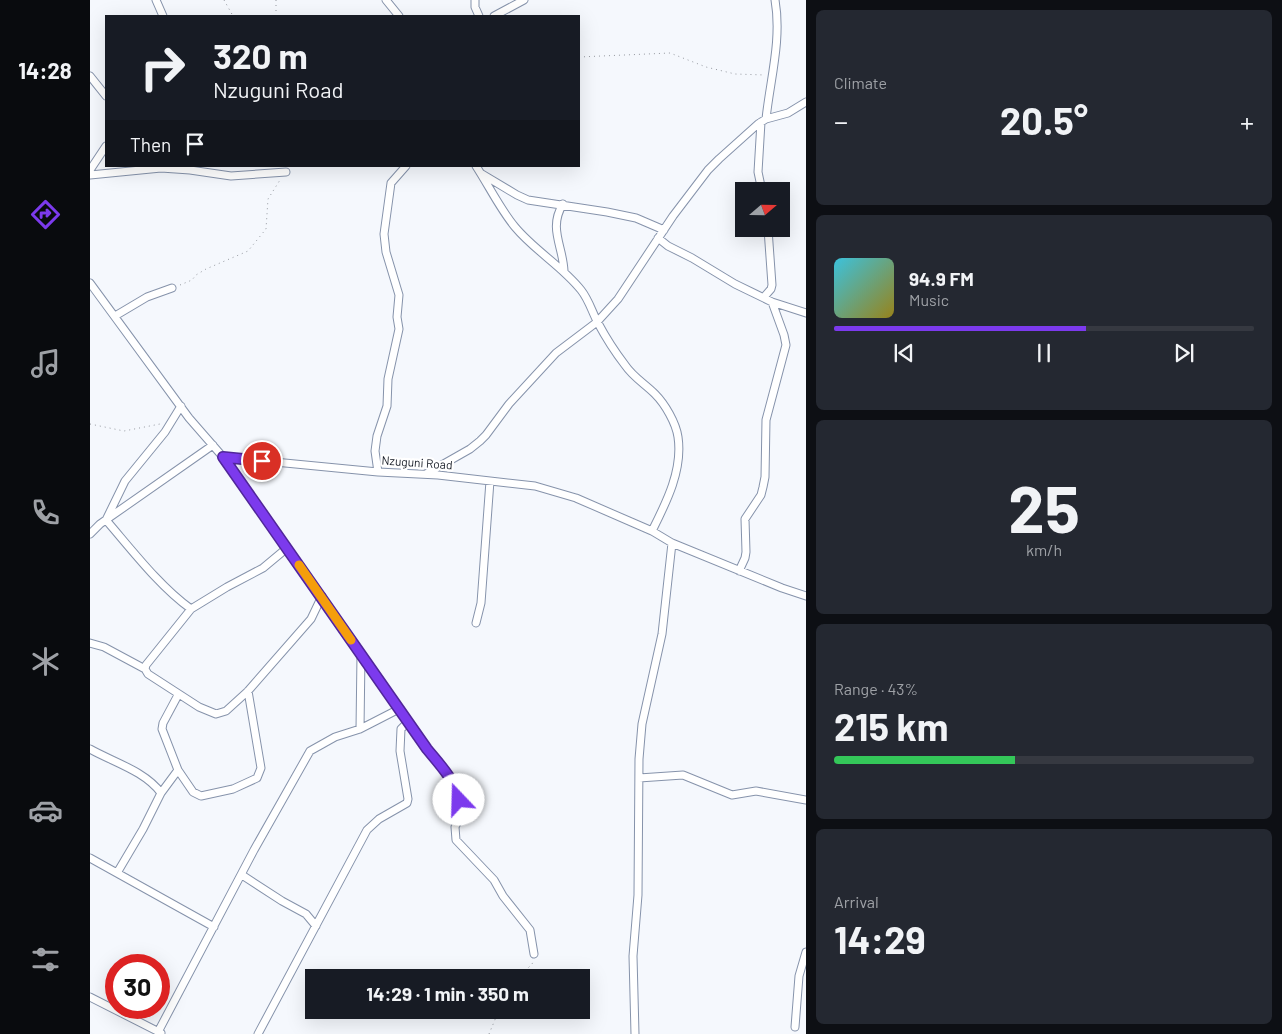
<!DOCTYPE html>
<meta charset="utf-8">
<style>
:root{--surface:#171b24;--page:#242831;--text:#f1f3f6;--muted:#9ea1a6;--line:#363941;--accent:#7c3aed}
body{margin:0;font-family:Barlow,sans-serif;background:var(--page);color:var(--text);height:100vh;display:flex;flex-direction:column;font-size:19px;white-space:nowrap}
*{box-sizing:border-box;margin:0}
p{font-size:16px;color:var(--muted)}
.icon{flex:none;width:28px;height:28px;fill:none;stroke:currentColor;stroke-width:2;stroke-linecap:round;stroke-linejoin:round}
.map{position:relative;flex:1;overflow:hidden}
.details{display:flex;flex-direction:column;gap:10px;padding:10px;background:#0d0f14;width:476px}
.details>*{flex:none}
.guide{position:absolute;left:15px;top:15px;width:475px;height:152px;border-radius:0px;box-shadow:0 5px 20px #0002;background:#171b24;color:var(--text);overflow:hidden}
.needle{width:32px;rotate:70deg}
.buttons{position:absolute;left:645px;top:182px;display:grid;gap:10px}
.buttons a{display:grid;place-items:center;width:55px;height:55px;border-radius:0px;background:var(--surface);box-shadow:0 5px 20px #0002;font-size:25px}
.speed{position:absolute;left:15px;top:954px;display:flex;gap:10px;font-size:25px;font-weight:700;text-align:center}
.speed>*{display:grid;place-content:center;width:65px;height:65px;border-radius:50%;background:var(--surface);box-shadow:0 5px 20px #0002;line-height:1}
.speed .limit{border:8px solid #d22;background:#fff;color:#111}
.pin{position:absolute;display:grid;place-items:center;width:42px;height:42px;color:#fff;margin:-21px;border:2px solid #fff;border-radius:50%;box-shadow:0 1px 5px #0007}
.me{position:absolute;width:55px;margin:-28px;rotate:339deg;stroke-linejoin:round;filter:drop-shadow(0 0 4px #0008)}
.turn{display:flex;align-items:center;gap:18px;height:105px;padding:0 25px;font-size:22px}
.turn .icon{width:65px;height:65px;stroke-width:2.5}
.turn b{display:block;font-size:35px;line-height:42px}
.then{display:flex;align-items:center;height:48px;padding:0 25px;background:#0003;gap:10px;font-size:19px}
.big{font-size:38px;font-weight:700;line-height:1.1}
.details .tile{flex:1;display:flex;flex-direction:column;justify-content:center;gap:8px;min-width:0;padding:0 18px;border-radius:8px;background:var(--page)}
.details .dial{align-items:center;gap:0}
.dial b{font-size:65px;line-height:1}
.song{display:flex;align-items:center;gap:15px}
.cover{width:60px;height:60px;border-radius:8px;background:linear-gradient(135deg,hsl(190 70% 55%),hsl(50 70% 35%))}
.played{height:5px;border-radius:2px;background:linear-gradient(90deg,var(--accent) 60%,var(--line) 60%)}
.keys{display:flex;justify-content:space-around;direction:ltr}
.heat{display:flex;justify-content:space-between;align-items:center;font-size:28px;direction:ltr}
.charge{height:8px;border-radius:4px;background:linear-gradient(90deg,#34c759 43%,var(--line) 0)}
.trip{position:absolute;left:215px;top:969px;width:285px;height:50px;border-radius:0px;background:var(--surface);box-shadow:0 5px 20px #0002;font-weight:700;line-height:50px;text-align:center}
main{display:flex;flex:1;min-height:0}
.dock{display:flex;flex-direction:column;width:90px;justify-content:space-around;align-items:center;background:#090b0e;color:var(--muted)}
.dock .icon{width:35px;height:35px}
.dock .on{color:var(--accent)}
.dock b{font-size:22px;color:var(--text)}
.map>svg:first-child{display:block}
</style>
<main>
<nav class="dock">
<b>14:28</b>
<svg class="icon on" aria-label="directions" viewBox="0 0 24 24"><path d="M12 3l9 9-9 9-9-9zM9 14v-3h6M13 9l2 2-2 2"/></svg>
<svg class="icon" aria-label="music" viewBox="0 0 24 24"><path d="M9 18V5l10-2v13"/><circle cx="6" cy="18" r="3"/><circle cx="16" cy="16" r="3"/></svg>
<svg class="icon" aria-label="phone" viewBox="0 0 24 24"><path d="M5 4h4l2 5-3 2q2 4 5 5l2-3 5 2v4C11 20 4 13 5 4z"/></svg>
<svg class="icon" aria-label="climate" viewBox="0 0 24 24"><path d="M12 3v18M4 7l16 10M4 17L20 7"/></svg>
<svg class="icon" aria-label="car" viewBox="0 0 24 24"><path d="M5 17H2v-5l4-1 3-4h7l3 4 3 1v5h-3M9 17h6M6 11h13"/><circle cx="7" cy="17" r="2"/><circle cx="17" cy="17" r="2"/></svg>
<svg class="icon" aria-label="filters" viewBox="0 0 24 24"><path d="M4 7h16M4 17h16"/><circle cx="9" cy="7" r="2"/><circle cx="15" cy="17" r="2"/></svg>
</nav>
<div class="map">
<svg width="716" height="1034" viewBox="0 0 716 1034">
<rect width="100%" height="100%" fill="#f5f8fd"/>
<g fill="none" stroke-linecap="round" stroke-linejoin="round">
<g stroke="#8693ab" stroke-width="9">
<path id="minor" d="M66 0 73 16
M296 0 309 16
M385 0V7L389 16
M404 16 434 0
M0 76 16 96
M676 119C680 80 692 40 685 0
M671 122 668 172 672 191
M386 166C399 186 410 209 425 227 445 251 472 266 491 290 499 300 502 312 508 323 516 338 525 352 535 365 543 377 555 384 565 394 575 404 586 423 588 437 593 470 576 503 562 531
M0 170 16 146
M392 174 427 195 438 200 517 212 546 218 574 230
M0 175 71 168 100 170 141 176 196 172
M473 204C458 228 473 246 474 271
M568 238 578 246 602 258 645 284 682 302 716 313
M0 283 99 418 133 457 337 749 361 779 366 788 372 813 365 827 366 840 404 880 413 896 440 930 444 954
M674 297 681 289 682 285 678 229
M25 316 57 297 82 288
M133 457 288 472 348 475 445 486 486 498 562 531 582 543 692 588 716 596
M288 472 285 451 287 436 297 406 298 379 309 329 307 317 309 295 296 252 294 234 301 183 316 166
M336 474 380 449 390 441 396 435 419 404 466 353 507 322 528 299 583 216 618 170 629 159 668 124 676 119 698 113 716 102
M16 520C41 549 70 587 101 609L137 587 173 568 197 548
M16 520 35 481 75 432 91 406
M0 534 10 524 123 445
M649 571 655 558 656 552 655 519 671 495 673 487 675 477 676 420 696 345 694 335 682 302
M101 609 56 665 55 669 58 674 109 707 126 714 136 711 158 691 221 619 232 596
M386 623 391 603 400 481
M0 643 14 647 55 669
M270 729 309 709
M0 749C23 762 55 771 71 793L53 829 27 873
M88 770 103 792 111 796 143 789 167 778 171 768 158 691
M549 778 593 775 642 795 666 791 716 800
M71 793 88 770 72 729 73 723 88 695
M0 858 124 927
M152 875 192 901 216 914 226 926
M0 997 71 1033
M705 1027 709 976 716 952
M68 1032 164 850 220 751 245 737 270 729 271 655
M168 1034 277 830 289 819 317 803 318 799 310 751 311 729 318 722
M545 1034 543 956 548 895 549 759 552 724 572 634 582 543"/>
</g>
<path stroke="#9599a0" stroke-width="1" stroke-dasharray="1 4" stroke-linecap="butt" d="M134 0 143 16
M186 0V16
M489 57 580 53 616 67 645 74 675 75
M90 285 102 280 106 275 116 269 158 251 176 229 178 199 190 180
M0 424 34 431 70 424
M428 978 442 964 443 962
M399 1034 409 1010"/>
<use href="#minor" stroke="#fff" stroke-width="7"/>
</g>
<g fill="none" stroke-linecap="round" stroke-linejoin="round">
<g stroke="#51269a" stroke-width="12">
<path id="route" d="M172 461 133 457 337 749C351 766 364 779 369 800"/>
</g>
<use href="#route" stroke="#7c3aed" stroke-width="9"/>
<path stroke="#f59e0b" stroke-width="9" d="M209 565 261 640"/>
</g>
<g text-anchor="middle" stroke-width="4.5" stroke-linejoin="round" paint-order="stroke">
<g font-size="12" fill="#171c26" stroke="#fff">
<text transform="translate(327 463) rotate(4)" y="4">Nzuguni Road</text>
</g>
</g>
</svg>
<div class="buttons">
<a><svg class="needle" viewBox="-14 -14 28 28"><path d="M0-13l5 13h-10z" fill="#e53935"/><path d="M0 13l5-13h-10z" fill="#9ea1a6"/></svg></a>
</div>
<div class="speed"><div class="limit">30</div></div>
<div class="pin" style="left:172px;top:461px;background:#d93025"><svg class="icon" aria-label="arrive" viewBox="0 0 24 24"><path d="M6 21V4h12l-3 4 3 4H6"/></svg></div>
<svg class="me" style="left:369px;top:800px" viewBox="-20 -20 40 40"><circle r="19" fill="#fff"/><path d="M0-13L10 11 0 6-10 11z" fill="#7c3aed"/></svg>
<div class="trip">14:29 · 1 min · 350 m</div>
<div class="guide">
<div class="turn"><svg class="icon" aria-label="right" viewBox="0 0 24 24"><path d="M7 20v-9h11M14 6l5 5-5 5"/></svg><div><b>320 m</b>Nzuguni Road</div></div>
<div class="then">Then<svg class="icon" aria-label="arrive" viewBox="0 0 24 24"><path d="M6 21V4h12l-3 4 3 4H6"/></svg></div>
</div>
</div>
<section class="details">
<div class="tile"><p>Climate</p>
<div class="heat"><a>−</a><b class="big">20.5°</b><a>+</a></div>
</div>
<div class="tile">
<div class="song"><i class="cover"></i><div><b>94.9 FM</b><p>Music</p></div></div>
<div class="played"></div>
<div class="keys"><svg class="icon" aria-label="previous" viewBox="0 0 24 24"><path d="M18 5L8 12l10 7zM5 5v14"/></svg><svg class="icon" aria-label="pause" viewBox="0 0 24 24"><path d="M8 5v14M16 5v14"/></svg><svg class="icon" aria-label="next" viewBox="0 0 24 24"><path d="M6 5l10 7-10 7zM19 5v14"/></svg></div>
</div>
<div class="tile dial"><b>25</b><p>km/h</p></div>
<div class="tile"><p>Range · 43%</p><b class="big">215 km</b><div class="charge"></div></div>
<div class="tile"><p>Arrival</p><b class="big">14:29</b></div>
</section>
</main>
